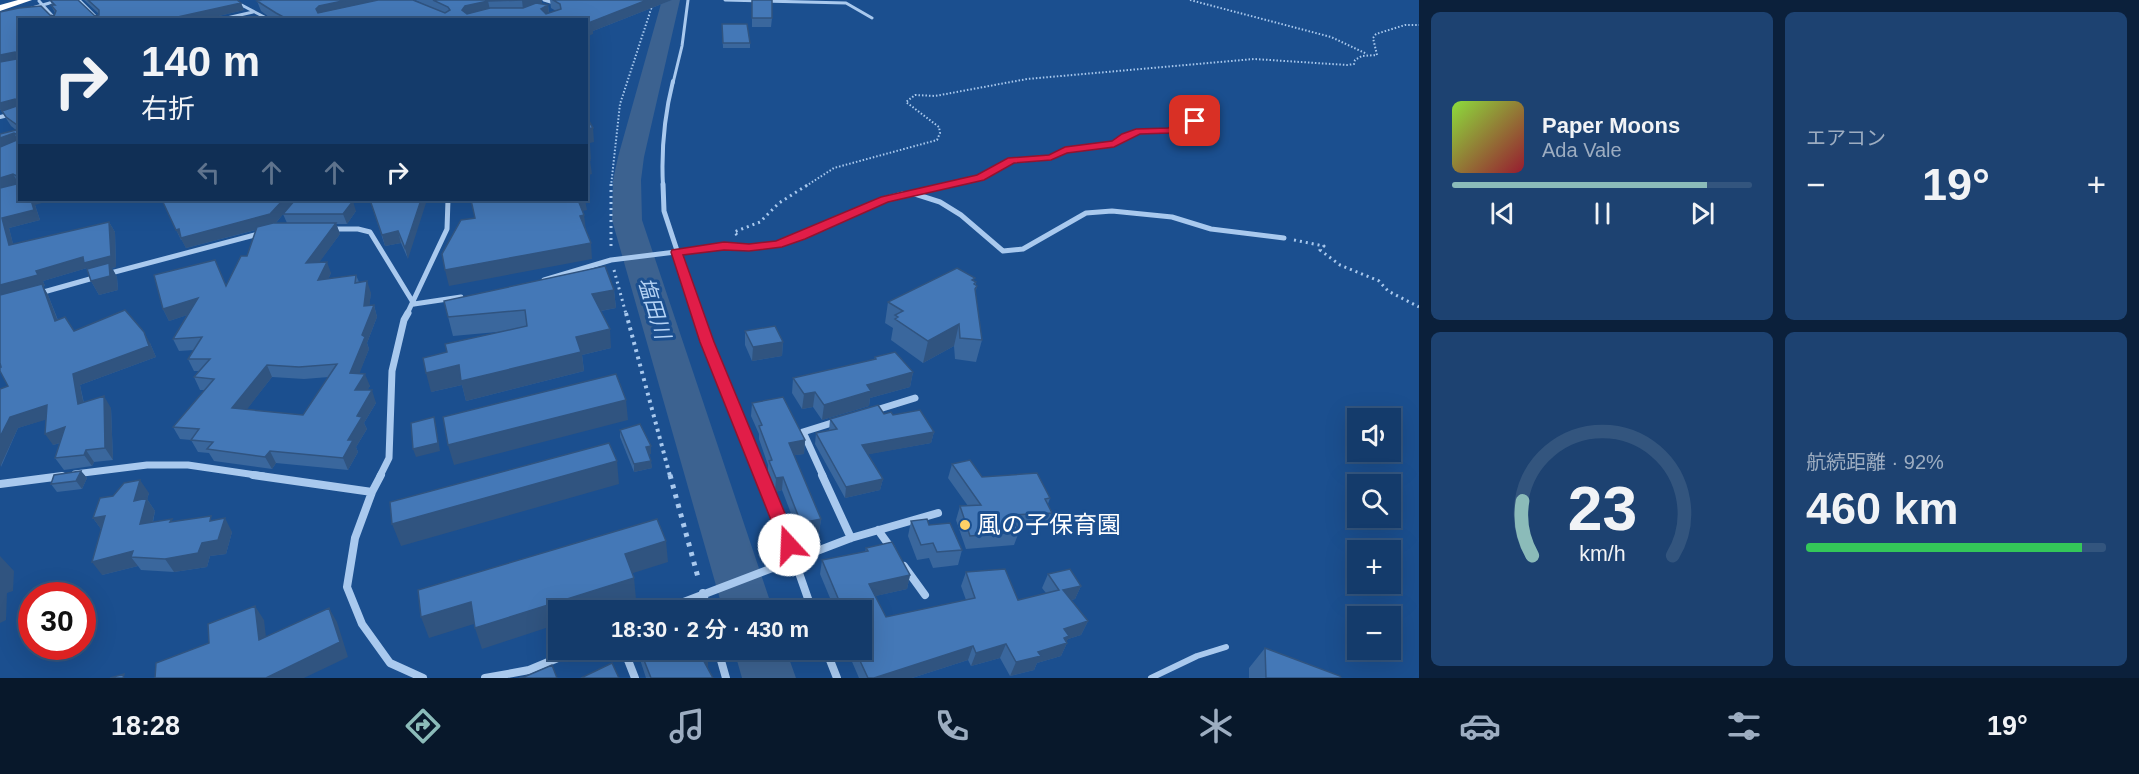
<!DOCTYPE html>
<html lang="ja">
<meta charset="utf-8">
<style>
:root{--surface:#143b6b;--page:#1d4271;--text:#f1f3f6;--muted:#9dadc1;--line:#33557e;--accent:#8bbbb9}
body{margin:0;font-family:Helvetica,"Noto Sans JP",sans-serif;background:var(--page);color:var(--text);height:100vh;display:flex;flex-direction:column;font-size:22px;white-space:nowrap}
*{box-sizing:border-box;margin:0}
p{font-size:20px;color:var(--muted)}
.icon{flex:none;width:33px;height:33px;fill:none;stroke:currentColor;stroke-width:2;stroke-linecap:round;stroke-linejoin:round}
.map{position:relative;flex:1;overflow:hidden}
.side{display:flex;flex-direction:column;gap:12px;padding:12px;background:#0b203b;width:720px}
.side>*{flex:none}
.guide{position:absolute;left:18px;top:18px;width:570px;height:183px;border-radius:0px;box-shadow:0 6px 24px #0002,0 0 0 2px var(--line);background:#143b6b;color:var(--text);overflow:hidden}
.buttons{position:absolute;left:1347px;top:408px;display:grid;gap:12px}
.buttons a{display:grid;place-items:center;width:54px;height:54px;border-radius:0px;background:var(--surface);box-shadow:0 6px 24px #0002,0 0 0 2px var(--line);font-size:30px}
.speed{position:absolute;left:18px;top:582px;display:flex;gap:12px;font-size:30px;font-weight:700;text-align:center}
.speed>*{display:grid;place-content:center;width:78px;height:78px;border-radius:50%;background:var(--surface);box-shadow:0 6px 24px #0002,0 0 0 2px var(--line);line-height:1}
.speed .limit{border:9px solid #d22;background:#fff;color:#111}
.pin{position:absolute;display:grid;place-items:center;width:51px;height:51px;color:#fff;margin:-26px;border-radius:12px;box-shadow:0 3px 9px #0006}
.me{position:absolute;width:66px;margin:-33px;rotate:340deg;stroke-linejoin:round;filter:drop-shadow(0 0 4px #0008)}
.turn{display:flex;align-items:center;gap:21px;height:126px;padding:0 24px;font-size:27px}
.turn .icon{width:78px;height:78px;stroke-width:2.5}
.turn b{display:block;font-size:42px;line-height:51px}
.lanes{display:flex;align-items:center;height:57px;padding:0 24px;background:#0003;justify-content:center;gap:30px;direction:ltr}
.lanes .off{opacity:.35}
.big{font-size:45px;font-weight:600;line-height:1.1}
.side .tile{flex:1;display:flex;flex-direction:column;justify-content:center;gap:9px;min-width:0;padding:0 21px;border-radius:9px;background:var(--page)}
.side .dial{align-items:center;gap:0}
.dial svg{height:156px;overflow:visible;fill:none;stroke:var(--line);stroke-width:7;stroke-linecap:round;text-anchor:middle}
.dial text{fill:var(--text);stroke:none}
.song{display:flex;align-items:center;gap:18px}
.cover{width:72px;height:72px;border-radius:9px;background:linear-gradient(135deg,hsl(90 70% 55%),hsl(350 70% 35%))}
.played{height:6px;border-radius:3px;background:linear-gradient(90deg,var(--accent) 85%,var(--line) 85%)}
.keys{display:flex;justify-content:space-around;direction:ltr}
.heat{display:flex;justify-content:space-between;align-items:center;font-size:33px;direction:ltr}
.charge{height:9px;border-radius:4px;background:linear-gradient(90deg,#34c759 92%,var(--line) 0)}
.side .tiles{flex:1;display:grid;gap:12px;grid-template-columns:repeat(2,1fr)}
.trip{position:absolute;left:548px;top:600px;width:324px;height:60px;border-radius:0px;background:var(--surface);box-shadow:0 6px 24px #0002,0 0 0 2px var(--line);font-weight:600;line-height:60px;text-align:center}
.menu{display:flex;height:96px;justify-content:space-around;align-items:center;background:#08182b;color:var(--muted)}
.menu .icon{width:42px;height:42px}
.menu .selected{color:var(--accent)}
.menu b{font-size:27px;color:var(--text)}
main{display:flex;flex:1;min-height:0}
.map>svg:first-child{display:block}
</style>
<main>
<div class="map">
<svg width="1419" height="678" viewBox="0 0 1419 678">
<rect width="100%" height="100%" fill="#1b4f8f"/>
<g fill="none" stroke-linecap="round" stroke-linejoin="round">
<path fill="#3c6290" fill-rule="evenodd" d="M662 0H680L644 157 641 180 642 220 773 610H723L612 220 613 180 618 157Z
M734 650H786L796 678H742Z"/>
<path stroke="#a9c9ee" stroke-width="2" stroke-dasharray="1.5 2" stroke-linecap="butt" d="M1190 0 1331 37 1367 54
M611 186 620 104 654 0
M806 186 834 168 937 140 940 133 939 127 906 102 915 95 935 96 1027 79 1254 59 1347 65 1354 64 1355 60 1362 56 1377 55 1373 38 1376 34 1405 25H1419"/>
<path stroke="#a9c9ee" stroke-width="3" stroke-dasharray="2 4" stroke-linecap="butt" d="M611 184V248
M737 235 734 232 760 222 779 203 809 184
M1294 240 1324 246 1320 250 1340 265 1379 281 1388 291 1419 307
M614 270 626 314"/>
<path stroke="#a9c9ee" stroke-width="4" stroke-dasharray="3 4.5" stroke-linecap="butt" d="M626 313 670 476"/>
<path stroke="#a9c9ee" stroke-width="5" stroke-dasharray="4 6" stroke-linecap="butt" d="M670 475 699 581"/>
<path stroke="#a9c9ee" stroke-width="6" d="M1151 678 1197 656 1226 647"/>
<path stroke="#a9c9ee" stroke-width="3" d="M79 0 99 20
M232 0 270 20
M544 0 554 3 563 0
M725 0 846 3 872 18
M39 1 56 20
M32 8 60 0
M218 20 253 12
M673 83 682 46 688 0"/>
<path stroke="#a9c9ee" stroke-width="4" d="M0 117 20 112
M663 186C661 149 664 117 673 81
M946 186 980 177 1012 161 1051 158 1065 150 1115 144 1139 131H1169L1195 121"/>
<path stroke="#a9c9ee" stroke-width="5" d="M663 184 664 211 698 314
M916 193 952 184
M332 229H358L370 232 414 304
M107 274 262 233
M544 280 611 260 724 246 749 248 778 244 801 237 884 199 903 194H915L940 202 961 215 1003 251 1023 249 1086 213 1112 211 1172 217 1211 229 1284 238
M40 293 97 277
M414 304 461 297
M407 314 447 229 448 200"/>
<path stroke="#a9c9ee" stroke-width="7" d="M697 313 707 342 762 476
M873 411 915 398
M75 474 147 465H188L263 476
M380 476 389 458 392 371 404 320 408 313
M823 476 803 432 835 422"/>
<path stroke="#a9c9ee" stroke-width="8" d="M253 475 372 492 381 475
M761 475 784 530 812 610
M822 475 851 538
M0 484 62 476
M372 492 355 538 347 587 362 624 390 663 423 678
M878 530 891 548
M904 566 925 595
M703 593 707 610
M681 603 851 538 938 513
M624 650 635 678
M718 650 726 678
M826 650 837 678
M485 678 529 670 577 650"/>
<path fill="#fff" fill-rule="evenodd" d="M18 0H32L0 11V5Z"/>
</g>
<path fill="#3a679d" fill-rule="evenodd" d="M50 0 95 16 99 14 84 0H237L241 3 244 10 202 20H20V200L35 205 40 220 9 228 13 244 109 222 115 232 116 267 112 268 117 277 118 290 99 295 91 281 87 268 43 281 45 286H43L48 295 58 320 74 331 150 343 156 357 80 385 84 403 111 408 113 460 94 462 92 466 64 470 55 458 60 443 53 445 46 419 18 428 1 467 8 386 1 367 0 134 16 130 11 126 0 109V12L54 16 55 13 51 5H52Z
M415 0H542V3L540 4 548 5 549 13 556 11 551 8 550 0H672L593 31V34L586 20H273L261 11 257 1 428 6Z
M752 0 772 18 771 27H752Z
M722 24 750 43V48H723Z
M162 200H330L328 202 356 211 347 224H336L340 234 319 262 331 273 328 279 356 275 359 282 371 293 369 306 374 305 377 317 367 343 369 349 359 373 370 386 367 390 376 403 364 423 367 429 356 447 358 452 348 470 276 463 272 469 214 461 209 453 198 452 191 440 180 439 173 427 205 390H200L194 377 199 371H194L188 359 194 350 179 351 173 339 187 315 169 321 163 309 215 260 226 285 247 256 256 230 186 248 182 240H181ZM283 214 287 223H276ZM272 377 304 379 329 377 303 415 246 410Z
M370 200H396L408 259 401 243 385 246Z
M974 281 976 282V285L977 286 975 294 982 340 976 362 955 359 954 346 923 363 891 340 893 328 885 323 888 302Z
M614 290 616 308 601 311 611 348 582 355 584 371 466 401 462 385 431 392 447 352 508 331 453 336 444 301Z
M745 331 783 342 782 356 752 361 745 345Z
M875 357 913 372 910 387 870 398 869 406 822 420 813 407 802 409 792 393 793 378 874 360Z
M752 403 805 440 804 454 794 455 821 519 819 533 800 537 782 490 775 492 768 474V465L759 439V434L751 416Z
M884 414 893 415 934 432 931 443 868 454 883 479 880 490 845 498 815 444 816 433 829 431 830 419Z
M620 430 651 454H649L652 468 634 472 620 437Z
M952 464 982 477 1050 498 1048 504 1052 513 1046 526 1017 528 1019 532 1014 545 966 549 956 520 960 506H968L948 478Z
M81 471 87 478 82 489 57 492 51 484Z
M149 493 147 499 155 511 153 522 214 520 232 532 226 554 210 556 207 567 174 572 141 570 138 566 102 575 101 529 93 518Z
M911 521 929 525 962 550 958 565 933 568 929 558 917 560 908 536Z
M866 548 910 575 907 589 875 596 886 617 966 600 961 586 966 572 1018 600 1046 593 1042 588 1048 574 1081 586 1075 599 1071 600 1088 621 1081 635 1068 639 1066 641 1067 643 1061 656 1037 663 1034 670 1010 676 1000 658 971 666 968 660 912 678H859L847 650H861V610H835L820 574 822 560 865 552Z
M1265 648 1341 678H1249V668Z
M637 650H706L708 668 713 678H646Z"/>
<path fill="#305480" d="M347 0H391L319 20 316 9 319 6Z
M522 0H542V3L523 10Z
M647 0H672L593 31V34L586 37V26L588 23Z
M488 1 490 10 467 16 462 10 465 6Z
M241 3 244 10 202 20H164Z
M548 5 549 15 542 19 541 9Z
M15 52 20 60 0 64V55Z
M15 99 20 108 2 112 0 109V103Z
M593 128 594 142 586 144V129Z
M14 133 19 142 0 150V138Z
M586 145H590L591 159 586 160Z
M586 160H590L592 174 589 175 590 182 586 183Z
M13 174 19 184 0 190V178Z
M31 200H52L35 205 40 220 9 228 16 256 9 245 2 218Z
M283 200H295L274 225 186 248 176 230Z
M316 200H330L317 212 314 202Z
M421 200H427L408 259 405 248Z
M577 200H585L587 210 578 212Z
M353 201 356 211 347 224 343 214Z
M584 215 586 231 581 232 580 216Z
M109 222 115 232 116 267 112 268 117 277 118 290 99 295 91 281 90 274 87 268 43 281 45 286H43L48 295 62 332 0 298V285L36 271Z
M336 223 340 234 311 274 306 263Z
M398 231 401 243 385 246 382 235Z
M591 243 592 259 449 286 445 270Z
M327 262 331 273 322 292 318 280Z
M367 281 371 293 368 318 364 306Z
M614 290 616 308 594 312 592 294Z
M198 298 203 310 169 321 163 309Z
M374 305 377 317 367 343 369 349 355 385 350 373 362 335Z
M959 324 954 346 923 363 928 341Z
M610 329 611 348 582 355 584 371 466 401 462 385 431 392 426 373Z
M144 332 150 343 156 357 80 385 86 416 78 404 73 374Z
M783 342 782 356 752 361 753 347Z
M267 365 272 377 238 421 232 408Z
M913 372 910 387 870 398 869 406 822 420 824 405 867 385Z
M365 374 370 386 360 402 355 390Z
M372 390 376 403 364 423 367 429 356 447 358 452 348 470 343 458 348 440 357 416Z
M815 392 813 407 802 409 804 394Z
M104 396 111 408 113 460 105 448Z
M626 400 628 420 454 465 448 445Z
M47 405 55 417 18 428 0 467V437L10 417Z
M434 417 436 425 440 451 416 457 413 449Z
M65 427 74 439 53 445 45 434Z
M934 432 931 443 860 456 862 445Z
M805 440 804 454 788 456 789 443Z
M651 446V454L647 455 646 447Z
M86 450 94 462 92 466 84 455Z
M270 451 276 463 272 469 265 457Z
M617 461 619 484 401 546 392 524Z
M651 461 652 468 634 472V464Z
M81 471 87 478 82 489 76 481Z
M783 477 782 490 775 492 776 478Z
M883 479 880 490 845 498 846 487Z
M140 480 149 493 147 499 155 511 149 537 140 524 134 501Z
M105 516 103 532 93 518Z
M225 518 232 532 226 554 210 556 207 567 174 572 165 559Z
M821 519 819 533 800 537 801 523Z
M666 541 668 562 627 575 625 554Z
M133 551 131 557 138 566 102 575 92 562Z
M0 556 14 571 13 591 7 593 6 620 0 623Z
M910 575 907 589 867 598 869 584Z
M634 578 636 599 600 610H558V624L482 649 475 628Z
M1081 586 1075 599 1057 604 1063 590Z
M471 602 477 623 429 638 421 617Z
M255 606 264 620 268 654 259 640Z
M329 608 337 622 348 657 304 678H266Z
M1088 621 1081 635 1068 639 1065 644 1067 643 1061 656 1037 663 1034 670 1010 676 1016 662 1038 652 1064 629Z
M1006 644 1000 658 971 666 976 653Z
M973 646 968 660 912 678H874Z
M708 654V668L701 656Z"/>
<path fill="#4478b7" stroke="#305480" stroke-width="1.5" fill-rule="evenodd" d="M50 0H78L95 16 99 15V10L88 0H237L241 3 164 20H20V127L6 117 2 111 17 106 18 101 15 99 0 103V62L16 59 19 54 15 52 0 55V12L19 8 41 6 50 15 54 16 56 11 51 5H55Z
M262 0H347L319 6 316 9 318 13 378 0H413L445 13 450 10 448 7 433 0H523L488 1 465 6 462 10 467 14 490 8H523L536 3 548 5 541 9 546 14 561 9 560 4 553 0H647L588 23 592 24 586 26V20H289L276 13 257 1Z
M752 0H772V18H752Z
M722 24H747L750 43H723Z
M586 116 593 128 586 129Z
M20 129V200H31L34 210 2 218 9 245 109 222 111 256 84 263 83 257 36 271 38 275 0 285V188L16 184 19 177 13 174 0 178V147L17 140 18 135 14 133 0 138V134Z
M586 153 590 160H586Z
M162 200H283L270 214 181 238 179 229 176 230Z
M295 200H316L314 202 353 201 343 214H283Z
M370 200H421L405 248 398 231 382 235Z
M471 200H578L584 215 580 216 591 243 445 270 442 254 461 220 475 218Z
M273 223H336L306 263 327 262 318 280 356 275 355 283 367 281 364 306 374 305 362 335 365 337 350 373 365 374 355 390H372L357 416 362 417 348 440H353L343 458 270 451 265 457 207 449 213 442 191 440 199 429 173 427 214 379 194 377 210 359H188L202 337 173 339 198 298 163 309 154 275 215 260 226 286 241 256H247L257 227ZM337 364 303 415 232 408 267 365 299 367Z
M109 263 110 276 91 281 87 269Z
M605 266 614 290 592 294 610 329 576 337 581 352 461 381 459 365 426 373 423 358 447 352 445 344 527 326 525 310 448 317 444 301Z
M957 268 975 278 972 280 976 282 974 284 977 286 975 289 982 340 960 338 959 324 928 341 895 319 898 317 895 315 903 311 888 302Z
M42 284 55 321 65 317 74 331 125 310 144 332 149 346 73 374 78 404 104 396 105 448 86 450 84 455 55 458 65 427 45 434 47 405 10 417 0 437V389L8 386 0 371V367H1L0 363V295Z
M775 326 783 342 753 347 745 331Z
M895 352 913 372 867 385 871 391 824 405 815 392 804 394 793 378 876 359 875 357Z
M616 374 626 400 448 445 443 417Z
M783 397 805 440 789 443 821 519 801 523 783 477 776 478 769 461 772 460 759 426 762 425 752 403Z
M878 405 884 414 891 412 893 415 920 410 934 432 862 445 883 479 846 487 816 433 837 429 830 419Z
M434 417 438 443 413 449 411 423Z
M640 424 651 446 646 447 651 461 634 464 620 430Z
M609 443 617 461 392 524 390 502Z
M970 460 982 477 1037 473 1050 498 1045 499 1052 513 1011 515 1019 532 970 536 960 506 981 505 952 464Z
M81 471 76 481 51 484 54 475Z
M140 480 134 501 147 498 140 524 172 519 170 522 211 516 210 521 225 518 218 540 202 543 198 553 165 559 131 557 133 551 92 562 105 516 93 518 100 498 113 496 124 483Z
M657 519 666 541 625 554 634 578 475 628 471 602 421 617 418 590Z
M927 519 929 525 950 523 962 550 937 552 933 543 921 545 911 521Z
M892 542 910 575 869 584 886 617 975 598 966 572 1005 569 1018 600 1059 590 1048 574 1070 569 1081 586 1063 590 1088 621 1064 629 1069 636 1064 638 1067 643 1038 652 1041 656 1016 662 1006 644 976 653 973 646 874 678H868L855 650H861V610H839H843L822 560 868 551 866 548Z
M689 599 693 610H665L664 607Z
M255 606 259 640 329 608 340 642 266 678H155L156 663 209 643 208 624Z
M1265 648 1340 676 1341 678H1266Z
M640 650H706L708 654 701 656 713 678H651Z
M612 663 619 678H581Z
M552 665 557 678H519L524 677Z
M124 674 123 678H110Z"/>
<path fill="#e11d48" stroke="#92132f" stroke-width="1.5" d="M1195 118 1199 121 1198 123 1169 133 1140 134 1114 147 1067 153 1051 160 1014 163 984 180 888 202 805 239 782 247 749 251 724 250 683 255 714 342 798 545 795 550 789 552 783 550 700 342 671 252 672 250 724 242 749 244 776 241 881 197 977 175 1008 158 1049 155 1065 147 1112 141 1122 134 1136 129 1168 128Z"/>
<circle fill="#ffd166" stroke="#1b4f8f" stroke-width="2" cx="965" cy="525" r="6"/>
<g text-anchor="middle" stroke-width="6" stroke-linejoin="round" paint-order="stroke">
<g font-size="21" font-style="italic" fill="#b5d3f5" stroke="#1b4f8f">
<text transform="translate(654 308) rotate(73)" y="7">塩田川</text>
</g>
<g font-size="24" fill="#fff" stroke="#1b4f8f" text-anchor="start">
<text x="977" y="533">風の子保育園</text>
</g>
</g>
</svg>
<div class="buttons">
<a><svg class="icon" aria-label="sound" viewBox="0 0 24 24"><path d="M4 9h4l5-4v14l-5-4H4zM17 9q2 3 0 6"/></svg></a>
<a><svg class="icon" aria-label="search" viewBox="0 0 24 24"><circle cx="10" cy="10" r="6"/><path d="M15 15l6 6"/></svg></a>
<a>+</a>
<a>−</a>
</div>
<div class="speed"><div class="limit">30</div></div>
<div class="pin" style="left:1195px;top:121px;background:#d93025"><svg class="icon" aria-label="arrive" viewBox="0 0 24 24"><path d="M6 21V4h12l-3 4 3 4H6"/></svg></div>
<svg class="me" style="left:789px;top:545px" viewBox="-20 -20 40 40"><circle r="19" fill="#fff"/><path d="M0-13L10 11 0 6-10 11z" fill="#e11d48"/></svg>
<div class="trip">18:30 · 2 分 · 430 m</div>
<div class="guide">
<div class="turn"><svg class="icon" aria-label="right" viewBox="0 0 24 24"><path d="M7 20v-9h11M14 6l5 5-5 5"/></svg><div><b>140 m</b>右折</div></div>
<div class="lanes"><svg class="icon off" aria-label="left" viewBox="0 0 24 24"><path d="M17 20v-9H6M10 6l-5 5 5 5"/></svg><svg class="icon off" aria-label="ahead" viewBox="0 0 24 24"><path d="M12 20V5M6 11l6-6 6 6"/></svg><svg class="icon off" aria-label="ahead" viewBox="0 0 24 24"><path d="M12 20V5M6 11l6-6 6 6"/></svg><svg class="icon" aria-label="right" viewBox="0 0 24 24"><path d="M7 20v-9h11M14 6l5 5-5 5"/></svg></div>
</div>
</div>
<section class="side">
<div class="tiles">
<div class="tile">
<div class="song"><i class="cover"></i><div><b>Paper Moons</b><p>Ada Vale</p></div></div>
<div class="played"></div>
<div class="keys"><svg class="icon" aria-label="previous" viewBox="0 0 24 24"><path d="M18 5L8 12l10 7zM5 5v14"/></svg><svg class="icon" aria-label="pause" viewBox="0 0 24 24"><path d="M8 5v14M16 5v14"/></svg><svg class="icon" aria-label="next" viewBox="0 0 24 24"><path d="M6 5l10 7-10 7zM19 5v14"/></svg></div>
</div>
<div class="tile"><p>エアコン</p>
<div class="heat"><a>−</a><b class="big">19°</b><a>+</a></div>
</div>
<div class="tile dial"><svg viewBox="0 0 100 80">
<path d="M14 69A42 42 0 1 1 86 69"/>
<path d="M14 69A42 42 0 0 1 9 41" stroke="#8bbbb9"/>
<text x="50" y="56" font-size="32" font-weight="700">23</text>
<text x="50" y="72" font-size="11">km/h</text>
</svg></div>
<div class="tile"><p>航続距離 · 92%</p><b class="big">460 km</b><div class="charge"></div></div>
</div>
</section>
</main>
<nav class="menu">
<b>18:28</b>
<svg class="icon selected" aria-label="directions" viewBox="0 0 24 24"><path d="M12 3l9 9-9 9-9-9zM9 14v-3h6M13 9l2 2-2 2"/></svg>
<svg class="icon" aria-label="music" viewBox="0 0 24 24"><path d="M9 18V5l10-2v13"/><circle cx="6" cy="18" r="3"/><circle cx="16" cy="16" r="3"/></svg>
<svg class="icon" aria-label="phone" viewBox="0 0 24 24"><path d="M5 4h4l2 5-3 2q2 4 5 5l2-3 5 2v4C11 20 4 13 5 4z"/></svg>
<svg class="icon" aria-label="climate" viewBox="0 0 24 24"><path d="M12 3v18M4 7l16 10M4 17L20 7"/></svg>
<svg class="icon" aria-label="car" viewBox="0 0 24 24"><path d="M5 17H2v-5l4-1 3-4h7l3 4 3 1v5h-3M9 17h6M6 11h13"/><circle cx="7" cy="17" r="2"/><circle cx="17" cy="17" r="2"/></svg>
<svg class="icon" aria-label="filters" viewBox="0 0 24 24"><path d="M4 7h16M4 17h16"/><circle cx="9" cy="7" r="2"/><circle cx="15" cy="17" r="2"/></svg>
<b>19°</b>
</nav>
